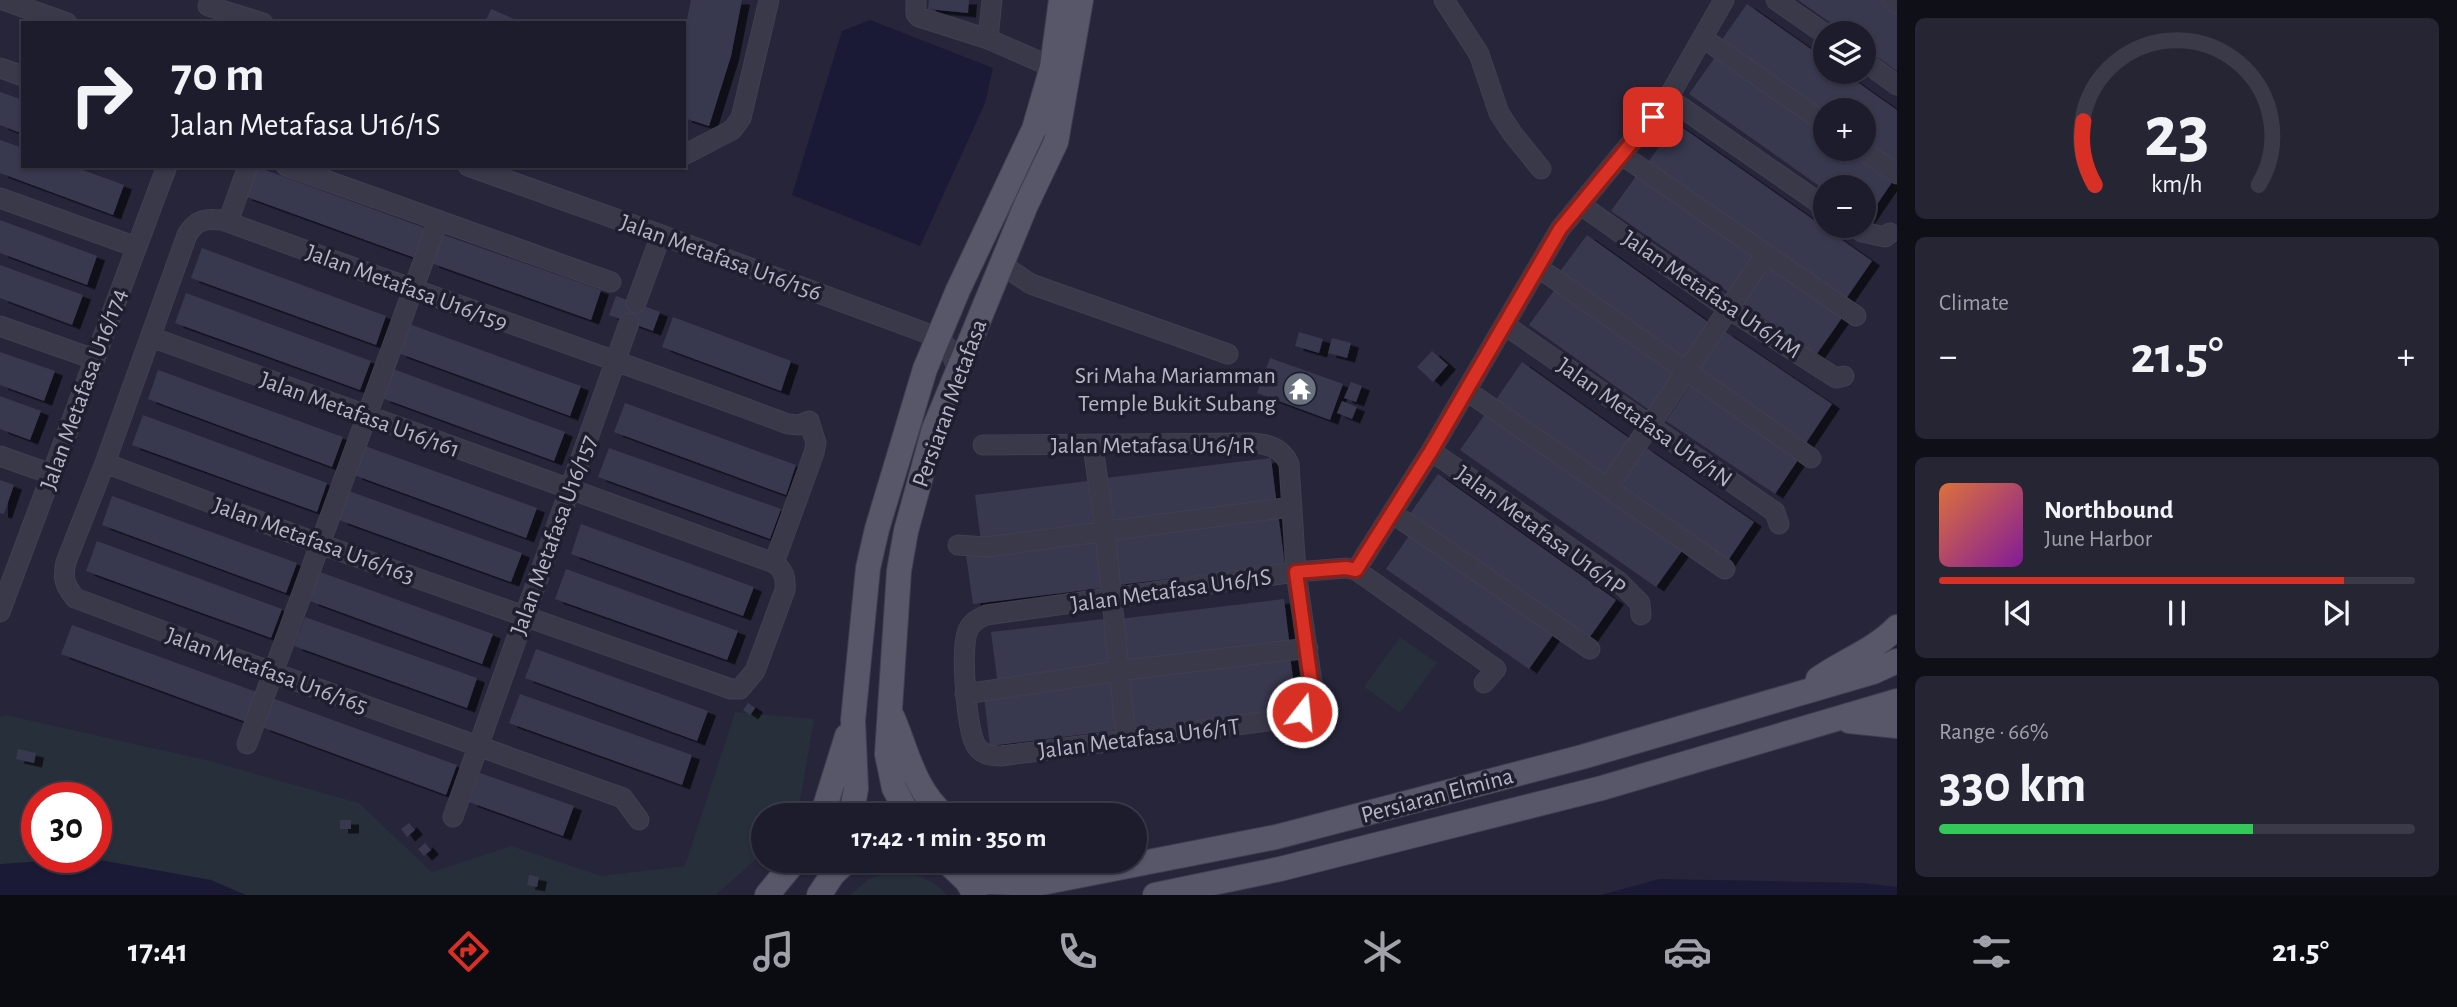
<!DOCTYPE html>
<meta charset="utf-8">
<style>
:root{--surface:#1c1c2c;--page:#252534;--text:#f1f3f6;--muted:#a0a1a9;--line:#3a3a48;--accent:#d93025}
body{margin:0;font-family:"Alegreya Sans",sans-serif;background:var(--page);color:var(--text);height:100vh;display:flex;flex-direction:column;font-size:26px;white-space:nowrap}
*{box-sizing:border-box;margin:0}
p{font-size:23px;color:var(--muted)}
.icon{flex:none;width:38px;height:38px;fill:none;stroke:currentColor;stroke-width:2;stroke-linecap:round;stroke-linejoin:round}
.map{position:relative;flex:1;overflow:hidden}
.sheet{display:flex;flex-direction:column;gap:18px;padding:18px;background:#0f0f18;width:560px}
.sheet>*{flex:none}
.banner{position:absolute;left:21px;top:21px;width:665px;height:147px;border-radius:0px;box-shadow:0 2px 5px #0004,0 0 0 2px var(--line);background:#1c1c2c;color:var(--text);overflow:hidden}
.tools{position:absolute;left:1813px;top:21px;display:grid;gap:14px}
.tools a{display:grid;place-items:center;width:63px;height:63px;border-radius:50%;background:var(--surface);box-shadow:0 2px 5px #0004,0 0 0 2px var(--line);font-size:35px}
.speed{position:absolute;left:21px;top:782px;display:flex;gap:14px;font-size:35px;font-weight:700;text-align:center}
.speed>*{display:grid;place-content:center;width:91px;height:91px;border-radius:50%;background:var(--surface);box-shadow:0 2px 5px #0004,0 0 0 2px var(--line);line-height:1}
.speed .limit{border:10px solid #d22;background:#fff;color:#111}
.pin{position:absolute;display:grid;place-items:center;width:60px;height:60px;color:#fff;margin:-30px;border-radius:14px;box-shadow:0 4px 10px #0006}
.me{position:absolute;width:77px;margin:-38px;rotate:16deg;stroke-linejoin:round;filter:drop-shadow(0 0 5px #0008)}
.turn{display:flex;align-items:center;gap:24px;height:147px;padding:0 35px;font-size:32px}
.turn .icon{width:91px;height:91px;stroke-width:2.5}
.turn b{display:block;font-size:49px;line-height:60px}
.big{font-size:52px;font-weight:700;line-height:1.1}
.sheet .tile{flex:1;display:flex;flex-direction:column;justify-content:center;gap:10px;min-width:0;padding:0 24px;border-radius:10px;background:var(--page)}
.sheet .dial{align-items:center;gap:0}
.dial svg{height:182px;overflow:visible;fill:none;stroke:var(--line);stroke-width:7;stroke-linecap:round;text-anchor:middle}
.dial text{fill:var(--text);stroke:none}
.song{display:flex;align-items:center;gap:21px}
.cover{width:84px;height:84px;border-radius:10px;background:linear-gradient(135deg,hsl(20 70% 55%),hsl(290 70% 35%))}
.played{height:7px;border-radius:4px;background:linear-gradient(90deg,var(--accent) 85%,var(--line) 85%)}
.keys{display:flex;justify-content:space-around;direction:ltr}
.heat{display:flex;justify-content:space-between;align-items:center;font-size:38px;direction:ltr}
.charge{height:10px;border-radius:5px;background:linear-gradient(90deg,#34c759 66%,var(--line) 0)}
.trip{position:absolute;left:751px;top:803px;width:396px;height:70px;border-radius:35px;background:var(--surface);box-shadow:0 2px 5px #0004,0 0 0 2px var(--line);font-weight:700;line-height:70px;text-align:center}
.dock{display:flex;height:112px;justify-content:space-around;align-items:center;background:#0b0b12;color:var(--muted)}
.dock .icon{width:49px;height:49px}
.dock .current{color:var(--accent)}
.dock b{font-size:32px;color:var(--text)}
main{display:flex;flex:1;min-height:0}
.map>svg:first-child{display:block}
</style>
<main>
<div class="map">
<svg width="1897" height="895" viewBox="0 0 1897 895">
<defs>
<filter id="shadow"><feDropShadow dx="8" dy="4.5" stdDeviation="0" flood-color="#0009"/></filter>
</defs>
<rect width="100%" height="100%" fill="#26253a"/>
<path fill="#272f3b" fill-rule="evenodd" d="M1400 637 1437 663 1400 713 1364 687Z
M735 712 814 719 798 813 795 815 763 816V853L716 895H0V717L6 715 210 761 359 803 432 872 511 846 601 876 685 866ZM37 798H96V858H37Z
M890 872C913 872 932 878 947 895H850L869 879Z"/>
<path fill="#1b1a36" d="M870 20 993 68 985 103 920 246 792 195 842 31Z
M89 858 211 880 246 895H0V864Z
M1659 879 1863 883 1897 887V895H1601Z"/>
<path fill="#393850" filter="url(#shadow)" d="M691 0H742L731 56 709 126 684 118V34Z
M929 0H969L968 13 928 9Z
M1798 0H1885L1897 9V71L1864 47V33H1845Z
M1747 4 1825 59V72H1843L1897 110V171L1864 148V110H1825V121L1718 45Z
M491 9 523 23H485Z
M1718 53 1825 129V149H1853L1895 178 1867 219 1864 217V187H1825V190L1689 94Z
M0 92 23 100V134L0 125Z
M1676 123 1872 261 1843 303 1646 165Z
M0 140 23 148V166H72L124 185 113 215 0 173Z
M254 166 425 228 415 258 244 196Z
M1639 172 1759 255 1731 294 1611 211Z
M0 220 97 256 87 285 0 253Z
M441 234 601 290 591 320 431 263Z
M1587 235 1711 324 1682 364 1558 274Z
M202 248 386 316 376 345 191 278Z
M1772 264 1844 315 1816 355 1743 304Z
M0 265 83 295 72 325 0 298Z
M1558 285 1677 370 1649 410 1529 325Z
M186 293 371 361 360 390 175 323Z
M616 296 660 312 653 331 609 315Z
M673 317 791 361 781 391 662 347Z
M409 324 581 386 570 416 398 353Z
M1724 331 1832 404 1804 446 1695 372Z
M1299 332 1323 339 1319 353 1295 346Z
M1332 338 1351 343 1347 358 1328 353Z
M1432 351 1448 365 1433 382 1417 367Z
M0 352 55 371 44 401 0 385Z
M1270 358 1343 384 1330 420 1257 393Z
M1522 362 1632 440 1603 481 1493 404Z
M393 369 565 432 554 461 382 398Z
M158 370 343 437 332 467 148 399Z
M1693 381 1802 454 1775 494 1666 421Z
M1351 382 1362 386 1356 402 1344 398Z
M0 396 41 411 30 440 0 429Z
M1342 401 1357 407 1352 419 1337 413Z
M625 403 796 465 786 495 614 432Z
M1488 410 1684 548 1656 587 1460 450Z
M143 415 327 483 317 512 132 445Z
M365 446 537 508 526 538 354 475Z
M1645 447 1754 522 1725 565 1615 490Z
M609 448 781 509 770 539 598 477Z
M1271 458 1277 506 1111 526 1105 478Z
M1438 474 1616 600 1587 641 1409 515Z
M0 480 14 485 4 514 0 513Z
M1088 481 1094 528 981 542 975 495Z
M349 491 522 553 511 582 339 520Z
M112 496 297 563 286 593 102 525Z
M1278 513 1285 565 1118 585 1112 533Z
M581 524 754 587 743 616 571 554Z
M1413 530 1556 631 1529 669 1386 569Z
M1096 539 1103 588 973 604 966 555Z
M97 541 282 609 271 638 86 571Z
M566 569 738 631 727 660 555 599Z
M320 572 493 634 482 664 310 601Z
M1284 599 1290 648 1125 668 1119 619Z
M305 617 477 678 467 708 294 646Z
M1104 619 1110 671 998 685 991 632Z
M72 625 257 692 246 722 61 654Z
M536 649 708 711 697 741 525 678Z
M1290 656 1297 708 1133 728 1126 676Z
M1112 681 1118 730 990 746 984 697Z
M520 694 692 755 682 785 509 723Z
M272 698 457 765 446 795 262 727Z
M748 703 755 708 750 715 743 710Z
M18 749 36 753 34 763 16 759Z
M480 773 574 806 563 836 469 802Z
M340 820H351V829H340Z
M409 823 415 830 407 837 401 829Z
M425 843 431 850 424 856 418 849Z
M529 875 539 877 537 887 527 885Z"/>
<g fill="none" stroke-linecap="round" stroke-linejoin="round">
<g stroke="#403f50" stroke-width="21">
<path id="minor" d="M3 0 67 23
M916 0V14L919 17 988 39 1052 67
M1444 0 1479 54 1499 113 1512 133 1541 169
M1776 0 1825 34
M1892 0 1897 3
M208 6 263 23
M1703 38 1825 123
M988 39 992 0
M1864 61 1897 85
M0 68 23 76
M1668 98 1825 207
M1861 149 1897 174
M684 155 732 130 741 118 769 0
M1622 155 1856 316
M286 166 611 282
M468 166 661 235 937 337 951 351 957 369
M0 198 136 247
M1581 205 1727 308 1836 378 1844 376
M228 222 248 166
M1853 226 1862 232 1885 237 1890 233
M1002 265 1031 284 1228 354
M1539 268 1811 458
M636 303 661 235
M1505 325 1775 512 1779 524
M0 326 94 359
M1467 391 1725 569
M983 445 1252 443C1269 444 1282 448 1289 464L1296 572 1313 689C1308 703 1304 710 1291 718L1001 756C992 756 983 755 977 747 966 733 961 650 967 633 970 623 977 619 986 615L1296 572 1346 568 1356 570 1496 669 1484 683
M1093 446 1105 531 1126 739
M1431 451 1618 581 1640 603 1641 615
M0 456 51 474
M105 463 320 544 731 689H740L755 671 785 590C786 578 784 570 774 563L151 337
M1608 487 1765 255
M1392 513 1590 649
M958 545 986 547 1291 507
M1356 570 1431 451 1560 229 1668 98 1724 0
M0 612 167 166
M965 694 1118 671 1308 648
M247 744 438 221
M453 817 629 323
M639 820 623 798 274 673 75 598C65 585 62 579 66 562L105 463 187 235C196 220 205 218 222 220 410 289 600 354 788 424L799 425 809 421 816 443 814 453 774 563"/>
</g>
<g stroke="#403f50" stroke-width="26">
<path id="major" d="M1818 679C1843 661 1875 650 1897 627
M893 718C908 754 914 789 945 816
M1849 721 1897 726
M822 816 847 736
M851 816 856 789 853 720 868 568 877 529 925 369 958 290 1034 129 1052 67 1061 0
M909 816 894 788 887 754 899 571 906 531 934 429 1026 205 1056 142 1081 0
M946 861 967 881 975 895
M967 881 1036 884 1276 837 1582 757 1873 672 1897 661
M767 895 795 861
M819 895 833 874 847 861
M1155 895 1280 869 1602 788 1897 701"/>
</g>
<use href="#minor" stroke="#3a394a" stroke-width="19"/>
<use href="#major" stroke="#58576a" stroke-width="24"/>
</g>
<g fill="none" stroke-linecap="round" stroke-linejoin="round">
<g stroke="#8d1f18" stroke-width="18">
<path id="route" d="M1302 712 1309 702 1312 689 1296 572 1346 568 1356 570 1431 451 1560 229 1653 117"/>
</g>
<use href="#route" stroke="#d93025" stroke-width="12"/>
</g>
<defs>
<g id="temple-disc" transform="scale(1.75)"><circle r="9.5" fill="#6b7280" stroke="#1f1e2f"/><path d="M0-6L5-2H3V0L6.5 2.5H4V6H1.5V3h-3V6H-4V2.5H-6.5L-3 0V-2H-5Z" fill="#fff"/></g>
</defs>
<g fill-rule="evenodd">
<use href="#temple-disc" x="1300" y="389"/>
</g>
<g text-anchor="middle" stroke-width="7" stroke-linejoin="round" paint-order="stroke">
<g font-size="24" fill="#b6b4c6" stroke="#1f1e2f">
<text transform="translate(721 257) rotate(20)" y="8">Jalan Metafasa U16/156</text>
<text transform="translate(407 287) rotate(20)" y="8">Jalan Metafasa U16/159</text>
<text transform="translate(1712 294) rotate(34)" y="8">Jalan Metafasa U16/1M</text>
<text transform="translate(83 389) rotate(-70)" y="8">Jalan Metafasa U16/174</text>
<text transform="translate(949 403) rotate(-70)" y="8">Persiaran Metafasa</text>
<text transform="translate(360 414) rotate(20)" y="8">Jalan Metafasa U16/161</text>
<text transform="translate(1645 422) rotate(35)" y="8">Jalan Metafasa U16/1N</text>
<text x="1153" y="453">Jalan Metafasa U16/1R</text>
<text transform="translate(1541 530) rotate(36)" y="8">Jalan Metafasa U16/1P</text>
<text transform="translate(553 535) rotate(-70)" y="8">Jalan Metafasa U16/157</text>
<text transform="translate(314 540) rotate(20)" y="8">Jalan Metafasa U16/163</text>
<text transform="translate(1171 590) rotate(-8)" y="8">Jalan Metafasa U16/1S</text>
<text transform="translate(267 670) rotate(20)" y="8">Jalan Metafasa U16/165</text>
<text transform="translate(1139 738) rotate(-7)" y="8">Jalan Metafasa U16/1T</text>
<text transform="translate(1437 795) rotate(-15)" y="8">Persiaran Elmina</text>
</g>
<g font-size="24" fill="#b6b4c6" stroke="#1f1e2f" text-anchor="end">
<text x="1276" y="383">Sri Maha Mariamman<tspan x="1276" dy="28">Temple Bukit Subang</tspan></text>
</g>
</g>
</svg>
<div class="tools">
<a><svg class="icon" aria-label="layers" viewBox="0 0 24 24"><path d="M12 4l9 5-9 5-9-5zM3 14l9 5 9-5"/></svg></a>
<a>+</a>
<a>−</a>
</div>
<div class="speed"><div class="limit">30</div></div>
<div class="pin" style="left:1653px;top:117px;background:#d93025"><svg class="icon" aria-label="arrive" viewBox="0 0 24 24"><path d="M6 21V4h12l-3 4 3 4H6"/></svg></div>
<svg class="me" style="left:1302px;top:712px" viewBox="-20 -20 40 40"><circle r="17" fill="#d93025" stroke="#fff" stroke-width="3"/><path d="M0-11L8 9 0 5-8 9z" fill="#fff"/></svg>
<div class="trip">17:42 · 1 min · 350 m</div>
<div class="banner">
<div class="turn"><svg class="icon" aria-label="right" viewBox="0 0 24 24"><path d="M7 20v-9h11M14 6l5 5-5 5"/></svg><div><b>70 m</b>Jalan Metafasa U16/1S</div></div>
</div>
</div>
<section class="sheet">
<div class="tile dial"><svg viewBox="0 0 100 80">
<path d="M14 69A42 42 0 1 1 86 69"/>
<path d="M14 69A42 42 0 0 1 9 41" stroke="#d93025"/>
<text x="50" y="56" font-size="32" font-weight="700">23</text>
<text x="50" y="72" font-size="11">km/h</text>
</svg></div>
<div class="tile"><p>Climate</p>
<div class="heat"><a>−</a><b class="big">21.5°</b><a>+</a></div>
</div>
<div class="tile">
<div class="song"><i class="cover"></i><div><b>Northbound</b><p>June Harbor</p></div></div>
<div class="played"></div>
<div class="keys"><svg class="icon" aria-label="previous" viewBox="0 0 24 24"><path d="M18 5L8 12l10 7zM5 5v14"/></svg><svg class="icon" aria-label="pause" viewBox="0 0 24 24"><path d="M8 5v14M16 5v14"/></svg><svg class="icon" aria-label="next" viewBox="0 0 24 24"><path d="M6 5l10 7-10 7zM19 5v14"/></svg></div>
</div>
<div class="tile"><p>Range · 66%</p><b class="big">330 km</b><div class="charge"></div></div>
</section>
</main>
<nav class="dock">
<b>17:41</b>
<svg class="icon current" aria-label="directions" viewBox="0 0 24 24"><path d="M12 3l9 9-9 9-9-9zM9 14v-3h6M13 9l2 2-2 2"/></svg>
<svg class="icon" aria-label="music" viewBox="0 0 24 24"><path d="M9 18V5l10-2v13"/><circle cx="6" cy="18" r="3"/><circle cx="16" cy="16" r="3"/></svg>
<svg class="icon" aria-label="phone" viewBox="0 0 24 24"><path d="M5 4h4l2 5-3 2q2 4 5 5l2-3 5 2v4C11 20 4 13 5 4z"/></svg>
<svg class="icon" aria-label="climate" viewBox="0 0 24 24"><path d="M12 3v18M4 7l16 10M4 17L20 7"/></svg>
<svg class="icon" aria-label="car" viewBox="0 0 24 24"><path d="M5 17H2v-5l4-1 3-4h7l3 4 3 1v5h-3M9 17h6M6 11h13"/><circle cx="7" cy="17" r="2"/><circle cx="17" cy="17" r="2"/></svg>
<svg class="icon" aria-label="filters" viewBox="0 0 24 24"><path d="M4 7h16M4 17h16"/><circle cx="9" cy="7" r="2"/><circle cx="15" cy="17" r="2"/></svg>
<b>21.5°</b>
</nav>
